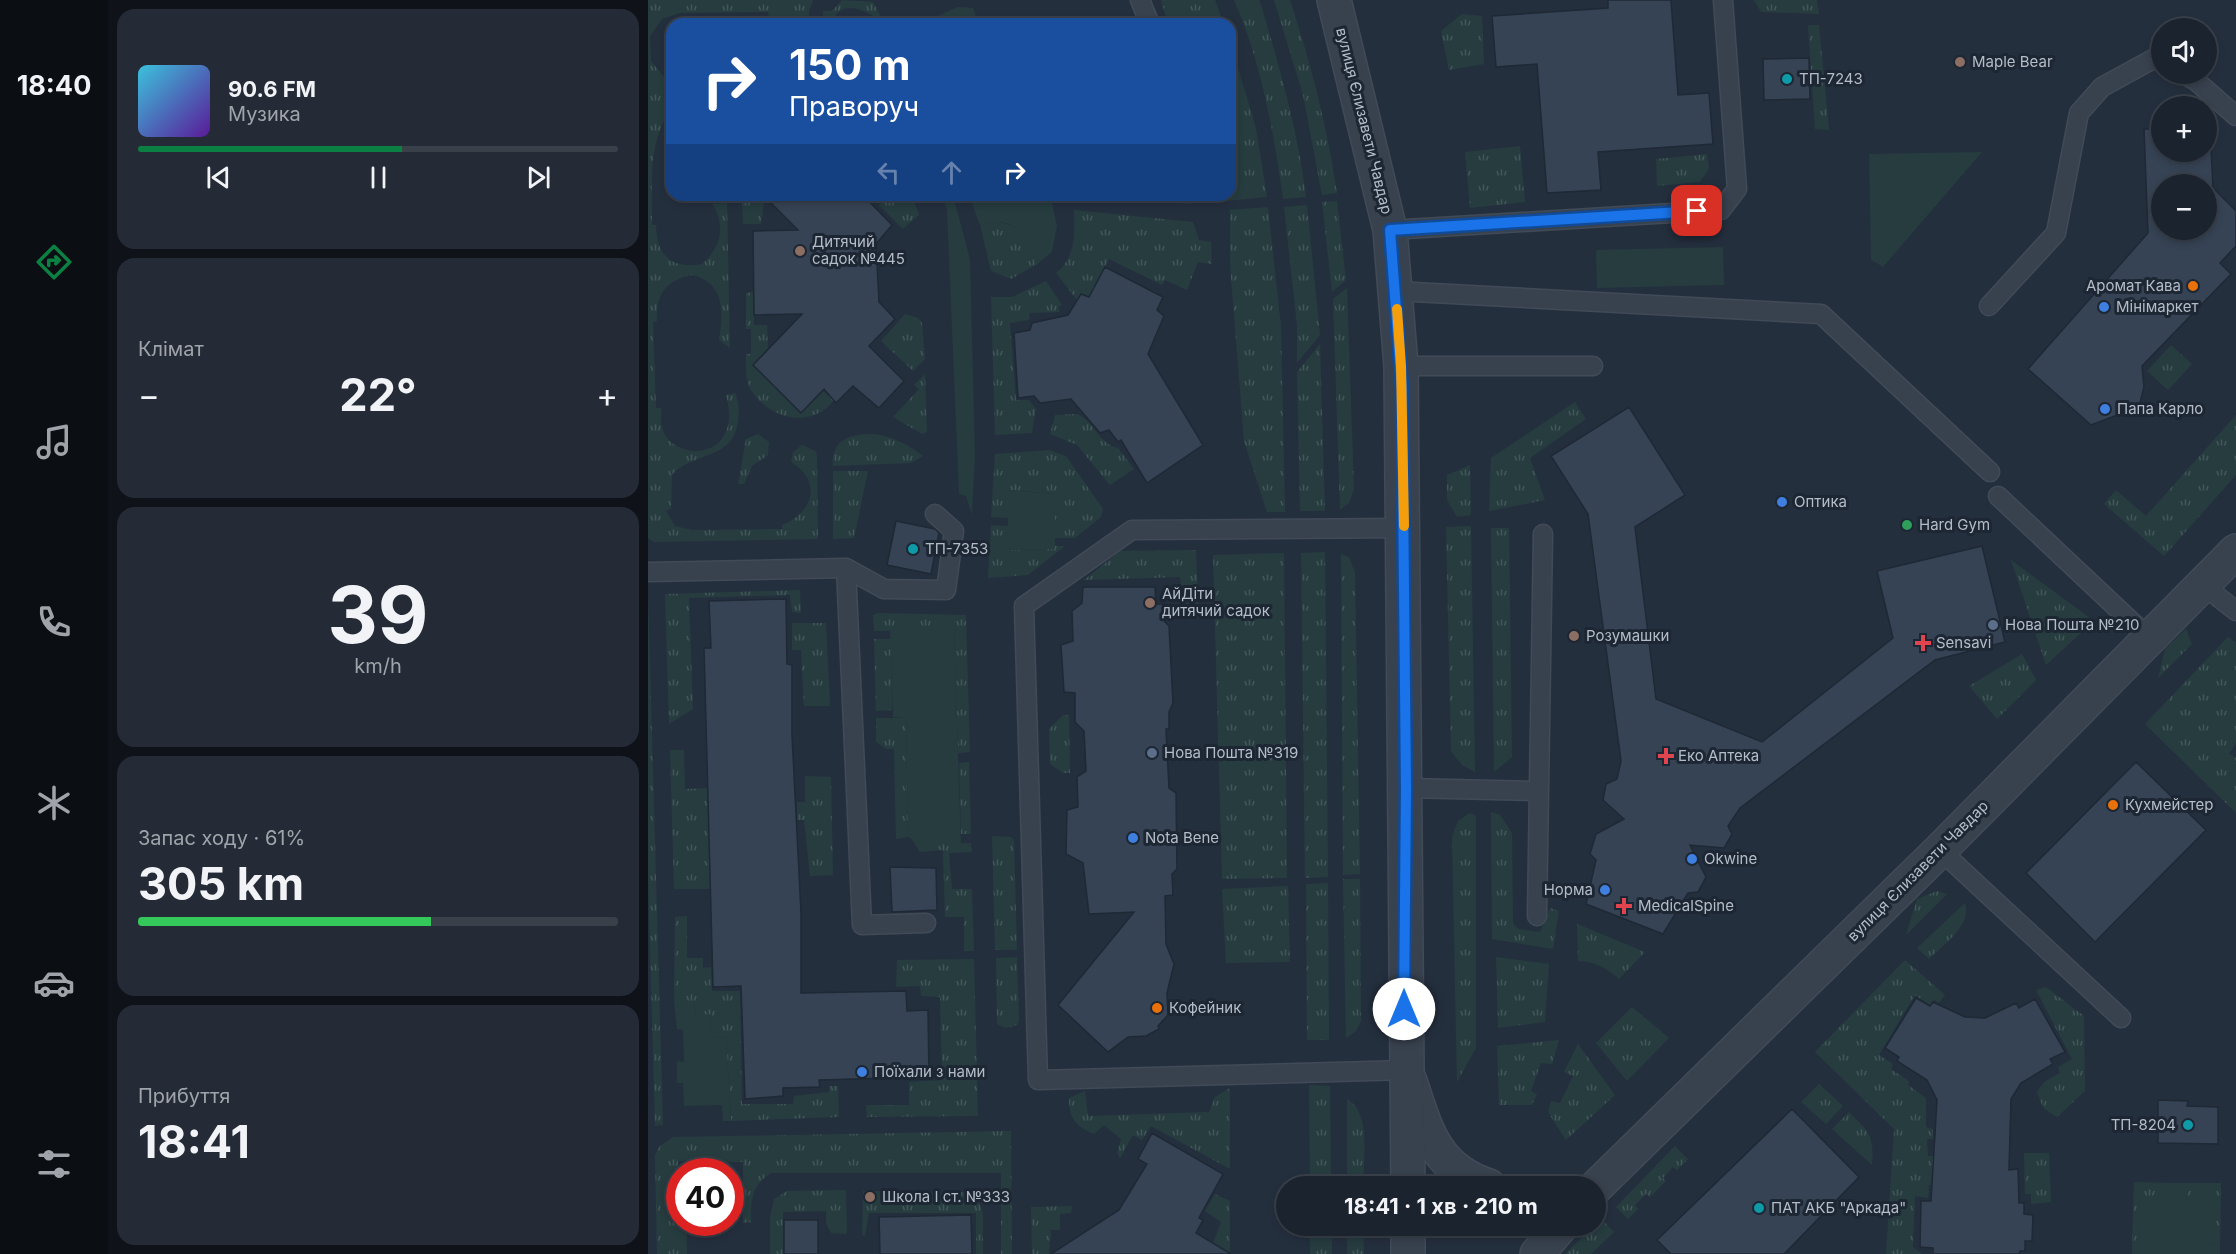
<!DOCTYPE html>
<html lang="uk">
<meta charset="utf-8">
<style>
:root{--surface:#1b232e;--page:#242b36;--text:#f1f3f6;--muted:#a0a4aa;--line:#39404a;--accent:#0b8043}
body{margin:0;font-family:Inter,sans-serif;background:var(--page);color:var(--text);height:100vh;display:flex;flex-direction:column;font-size:22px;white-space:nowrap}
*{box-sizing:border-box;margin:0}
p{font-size:20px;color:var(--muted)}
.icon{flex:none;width:33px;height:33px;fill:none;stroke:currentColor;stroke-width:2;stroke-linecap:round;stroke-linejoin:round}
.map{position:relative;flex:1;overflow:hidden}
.sheet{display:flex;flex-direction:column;gap:9px;padding:9px;background:#0f1319;width:540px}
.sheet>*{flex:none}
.hud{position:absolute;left:18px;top:18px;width:570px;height:183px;border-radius:18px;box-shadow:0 3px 9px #0003,0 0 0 2px var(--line);background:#1a4fa0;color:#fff;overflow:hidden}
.tools{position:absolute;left:1503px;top:18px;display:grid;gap:12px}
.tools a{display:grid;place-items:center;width:66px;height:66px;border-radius:50%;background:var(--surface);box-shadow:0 3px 9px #0003,0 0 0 2px var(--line);font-size:30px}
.speed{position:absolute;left:18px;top:1158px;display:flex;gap:12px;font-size:30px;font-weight:700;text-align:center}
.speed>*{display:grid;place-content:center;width:78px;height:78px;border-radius:50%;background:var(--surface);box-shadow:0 3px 9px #0003,0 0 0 2px var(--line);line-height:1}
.speed .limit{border:9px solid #d22;background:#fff;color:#111}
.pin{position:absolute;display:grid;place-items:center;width:51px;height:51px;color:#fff;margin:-26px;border-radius:12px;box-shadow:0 3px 9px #0006}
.me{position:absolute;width:66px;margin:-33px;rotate:0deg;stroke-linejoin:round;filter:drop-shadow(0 0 4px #0008)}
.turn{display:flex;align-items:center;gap:21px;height:126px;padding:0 24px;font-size:27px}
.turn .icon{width:78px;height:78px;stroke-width:2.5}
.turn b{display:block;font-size:42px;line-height:51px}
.lanes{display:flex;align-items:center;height:57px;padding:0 24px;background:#0003;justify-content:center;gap:30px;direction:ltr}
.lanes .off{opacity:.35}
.big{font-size:45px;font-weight:700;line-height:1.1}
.sheet .card{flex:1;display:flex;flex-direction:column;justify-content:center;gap:9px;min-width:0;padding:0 21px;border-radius:18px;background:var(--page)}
.sheet .dial{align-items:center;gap:0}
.dial b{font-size:78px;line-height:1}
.song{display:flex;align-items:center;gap:18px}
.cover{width:72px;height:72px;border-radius:9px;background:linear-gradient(135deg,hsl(190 70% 55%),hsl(270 70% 35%))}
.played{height:6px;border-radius:3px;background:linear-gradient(90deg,var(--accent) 55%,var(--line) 55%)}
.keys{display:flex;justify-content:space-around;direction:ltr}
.heat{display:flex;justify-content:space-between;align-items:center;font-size:33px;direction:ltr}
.charge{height:9px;border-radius:4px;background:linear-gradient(90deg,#34c759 61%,var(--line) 0)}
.trip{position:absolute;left:628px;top:1176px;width:330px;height:60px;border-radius:30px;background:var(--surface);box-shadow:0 3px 9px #0003,0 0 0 2px var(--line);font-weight:700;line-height:60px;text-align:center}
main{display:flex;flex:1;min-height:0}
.menu{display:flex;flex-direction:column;width:108px;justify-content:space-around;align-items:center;background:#0b0e12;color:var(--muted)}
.menu .icon{width:42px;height:42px}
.menu .on{color:var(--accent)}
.menu b{font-size:27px;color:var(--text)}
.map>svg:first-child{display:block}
</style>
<main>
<nav class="menu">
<b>18:40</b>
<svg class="icon on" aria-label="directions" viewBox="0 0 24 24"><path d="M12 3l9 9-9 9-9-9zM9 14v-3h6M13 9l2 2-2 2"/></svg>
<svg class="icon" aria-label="music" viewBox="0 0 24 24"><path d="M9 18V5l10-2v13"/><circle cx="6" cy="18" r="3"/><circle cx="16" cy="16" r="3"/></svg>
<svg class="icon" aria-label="phone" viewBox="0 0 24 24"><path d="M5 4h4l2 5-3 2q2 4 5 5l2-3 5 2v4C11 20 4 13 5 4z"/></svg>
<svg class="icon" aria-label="climate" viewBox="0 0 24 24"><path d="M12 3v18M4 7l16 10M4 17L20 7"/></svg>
<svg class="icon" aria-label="car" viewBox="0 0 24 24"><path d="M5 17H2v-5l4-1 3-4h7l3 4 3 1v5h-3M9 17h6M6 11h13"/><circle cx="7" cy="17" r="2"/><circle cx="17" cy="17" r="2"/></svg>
<svg class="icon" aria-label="filters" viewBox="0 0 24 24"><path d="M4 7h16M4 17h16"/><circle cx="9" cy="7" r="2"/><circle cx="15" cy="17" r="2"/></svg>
</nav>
<section class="sheet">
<div class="card">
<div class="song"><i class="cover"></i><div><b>90.6 FM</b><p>Музика</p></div></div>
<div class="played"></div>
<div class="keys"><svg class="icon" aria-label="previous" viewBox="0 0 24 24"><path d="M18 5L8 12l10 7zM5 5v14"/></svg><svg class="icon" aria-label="pause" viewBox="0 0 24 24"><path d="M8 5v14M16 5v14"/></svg><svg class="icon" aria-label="next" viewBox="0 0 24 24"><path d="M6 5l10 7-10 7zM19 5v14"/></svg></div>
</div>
<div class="card"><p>Клімат</p>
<div class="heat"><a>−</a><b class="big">22°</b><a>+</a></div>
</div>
<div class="card dial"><b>39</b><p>km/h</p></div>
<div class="card"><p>Запас ходу · 61%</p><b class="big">305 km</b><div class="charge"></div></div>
<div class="card"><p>Прибуття</p><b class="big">18:41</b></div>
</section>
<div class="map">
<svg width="1588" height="1254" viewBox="0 0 1588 1254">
<defs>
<pattern id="grass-tufts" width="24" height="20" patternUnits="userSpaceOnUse" patternTransform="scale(1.5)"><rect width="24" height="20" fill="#263c3f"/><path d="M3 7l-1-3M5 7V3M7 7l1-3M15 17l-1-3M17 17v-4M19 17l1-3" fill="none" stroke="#435659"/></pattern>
</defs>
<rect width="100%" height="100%" fill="#242f3e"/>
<path fill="url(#grass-tufts)" d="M0 0H165L161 11V24H137L129 19H121L120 12 32 13 14 19 2 36 3 61 24 87V110C0 135 4 188 4 225H8C8 255 24 270 54 264 73 248 78 226 65 204L79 202 82 348 71 340C75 313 78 284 45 275 19 279 7 295 9 321L5 322 8 408H13C14 414 12 422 14 427 22 463 97 463 78 395L87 393C91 402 91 410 90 421 86 460 44 452 24 475L23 509 18 511 27 526 44 530 134 529V525C165 513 175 481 143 462L145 452 154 445 168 451 169 457 170 539 6 542 0 538Z
M194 0 225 2 237 24H228L225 16C210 6 189 2 184 24H175V11H184Z
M513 0H567L576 24H520Z
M586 0H611L613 5C632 69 650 131 658 197L635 199C626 132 613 62 586 0Z
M626 0H642C663 63 679 127 689 193L674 195 655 95Z
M1106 0H1169L1171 14 1113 12Z
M310 7 325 8 330 22 272 24Z
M814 14 834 16 836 64 801 70 793 31Z
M1160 25H1171L1181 130 1167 129Z
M582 41 608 128 619 197 578 201V195H582Z
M872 146 877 202 822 208 817 152Z
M1059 154 1061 168 1052 182 1009 186 1008 159Z
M94 195 117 196 113 224H95Z
M240 195H264L271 215 255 229 231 205Z
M453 195H555L543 204Z
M689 201 698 280 684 292 674 202Z
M659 205 672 335 649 363V325L636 207Z
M620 207 633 327 637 512H619L596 441 582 265V210Z
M426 210 545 222 551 240 563 242 564 264 550 262 539 290 517 280 514 285 461 259 441 297 433 294 429 300 408 273C428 257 427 234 426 210Z
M345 222C375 223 377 239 389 264L363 279 343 271 332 225Z
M398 281 414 305 410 307 412 312 382 313 381 320 362 323 368 400H381L388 409 384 433 347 435 343 297H364Z
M699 288 706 489 701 503 692 510 685 299Z
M106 292V325H119L120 349 105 365 152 413 175 391 186 400C163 431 116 418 101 386 97 377 98 365 98 354H103V329H98V293Z
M257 314 270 318 274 323 277 359 265 371 233 341Z
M672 344 677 511H652L649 372Z
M1523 345 1544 364 1520 390 1499 371Z
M277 374 279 432 274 434 245 417 271 389 266 385Z
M927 402 938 419 882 458 897 500 841 511 843 458Z
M429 414C447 421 450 444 470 448L486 469 462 485 429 445 402 434 407 415Z
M1588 415V475L1516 556 1456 504 1468 490 1498 516Z
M110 434 121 442 120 455 104 466 96 484H90L98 439Z
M226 434C245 437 260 444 275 456L263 463 185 466C183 439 203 434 226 434Z
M401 450 418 456 455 509 453 517 427 538H407V494L361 490 360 518 343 517 347 454Z
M822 465 823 515 809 517 799 500V475Z
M185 471H220L206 538 185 539Z
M343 525 360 526V550L407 549V546H417L380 575 340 578Z
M823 526 827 772 814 765 803 751 798 527Z
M843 528H861L864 757 846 772Z
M548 550 550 604H535L532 577 436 580 472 551Z
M677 552 680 877 657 878 653 553Z
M636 553 639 878 574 879 565 555Z
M693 554 701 557 707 573 712 874 695 875Z
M1363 560 1446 621 1398 665Z
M152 590 153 613 144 612 142 595 41 598 45 709 21 724 17 594Z
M0 594 15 1125 7 1126 0 878Z
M230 613 318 615 322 752 310 753 306 630 226 631 225 615Z
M144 623H178L182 706H156L153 650H144Z
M1538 629 1544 644 1510 678 1517 649Z
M1580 637 1588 643V743L1581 754 1588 758V813L1497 724Z
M226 639H243L244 710 228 711Z
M1374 654 1388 680 1349 719 1321 686Z
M415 715H421L422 773H415L402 764 401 729Z
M228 718H258L260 837 248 839 246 749H238L228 742Z
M22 750H36L37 789 60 788 63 889H26Z
M321 762 323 834H313L311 763Z
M157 776 183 777 185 875 162 876 156 820H149V802H157Z
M843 812 852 815 864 833 865 924 871 929 892 932 902 908 911 911 905 949 844 939Z
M822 813 828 816V1048L809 1082 804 837 810 821Z
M344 836 363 837 366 841 369 950H347Z
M263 838 273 844 323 843 324 852 301 853 304 889H324L326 951H316V917H297L295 850 272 852Z
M695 879H712L713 1021 708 1031 698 1038Z
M680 883 681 1040H659L658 884Z
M640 886 642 962 578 963 574 889Z
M1289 891 1299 894 1258 935 1269 899Z
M1317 903C1324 926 1295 945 1281 959L1269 948Z
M39 916V958H55V968L63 967 64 991H92L94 1104H145L146 1096 181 1092V1086H190L191 1117 83 1121 78 1037 64 1038 48 1015 46 1001H26L27 917Z
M929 924 997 952 971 979C957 967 948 962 930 961Z
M369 957 371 1020 369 1025 358 1028 349 1024 348 958Z
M848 957 901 964 897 1022 850 1028Z
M326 959 330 1116 219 1117 218 1105H261V1082L294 1080 292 997 273 996 272 986 248 987 249 960Z
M1257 960 1297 995 1291 1003 1286 1000 1282 1005 1267 995 1231 1055 1245 1064 1243 1069 1261 1081 1260 1085 1278 1098V1127L1285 1129V1139H1279L1280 1156H1285V1185H1281L1280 1198 1267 1196 1265 1247 1274 1254H1238L1246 1129 1167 1052Z
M1398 987 1436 1016 1437 1091 1409 1117 1395 1108 1389 1092 1396 1082 1412 1073 1410 1067 1424 1059 1388 990Z
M984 1007 1021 1038 979 1081 948 1043Z
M911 1040 904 1064 893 1063 883 1091 889 1094 884 1105H851L849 1046Z
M930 1044 967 1095 918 1140 900 1112 903 1101 912 1103 925 1076 916 1072Z
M1171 1084 1195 1106 1178 1124 1153 1102Z
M661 1085 682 1086 683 1186H662Z
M582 1088V1169L503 1126 494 1140 485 1135 472 1158 469 1153 473 1139 456 1125 446 1134C427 1126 421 1118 421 1098L437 1091 440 1116 561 1112 567 1097Z
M699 1099C724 1113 715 1161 715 1186H699Z
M1201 1112C1222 1133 1226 1135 1224 1165L1184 1129Z
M363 1131 364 1254H353V1173H123C103 1186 103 1200 103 1222L95 1223V1162H67V1159L30 1161 32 1222 38 1223 39 1254H9L7 1155 12 1146 25 1137Z
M1027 1146 1040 1159 1029 1170 1025 1167 1015 1178 1018 1181 1002 1197 998 1194 987 1205 990 1209 980 1219 968 1207Z
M1376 1153H1401L1403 1202 1383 1204V1194H1377Z
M1486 1182 1523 1183V1197L1491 1242 1484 1241Z
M1539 1183H1573L1572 1245 1561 1244 1539 1198Z
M198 1190 199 1234 183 1233 178 1223V1211L135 1212V1254H122V1216L126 1199 139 1191Z
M215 1191 317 1192 331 1203 335 1213V1254H328V1213H221L217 1236 214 1235Z
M567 1194 582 1201V1254H561L573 1222 557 1211Z
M424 1206 423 1213 412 1214V1230H403L401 1254H384L383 1207Z
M953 1219 966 1232 943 1254H917Z
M662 1226H684V1254H662Z
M699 1226H715L716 1254H699Z"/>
<path fill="#263c3f" d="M1334 152 1235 267 1223 260 1221 154Z
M294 195H305L322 259 327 456 324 515 318 496 311 494 299 210Z
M321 195H402L409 226 404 252 389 264C374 234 370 215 332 225Z
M1075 247 1076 285 949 288 948 250Z
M360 490 407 494V549L360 550Z
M242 630H306L313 844H273L260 837 258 718 245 717Z
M26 1001H46L48 1015 63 1014 64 1038 78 1037 83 1121H75L74 1105 36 1106 35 1083H29V1061L36 1062 35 1030 29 1029Z
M1523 1183H1539V1198H1561V1244L1572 1245V1254H1484V1241H1491L1492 1197H1522Z"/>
<path fill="#364354" stroke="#1f2835" stroke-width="1.5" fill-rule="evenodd" d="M960 0H1023L1030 95 1061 93 1065 144 950 152 953 190 899 193 889 64 848 67 844 16 960 8Z
M1161 58 1162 99 1116 100 1115 59Z
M1562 126 1565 188 1588 211V246L1572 263 1583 274 1494 366 1496 387 1491 407 1443 425 1380 369 1500 233 1496 129H1514V152H1558V127ZM1514 184H1558V230H1514Z
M115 195H215L244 225 228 244 231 302 247 319 221 346 256 381 231 408 205 386 188 403 176 389 153 413 105 365 154 314 106 315 105 231 150 230Z
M457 267 515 297 509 310 516 316 500 354 555 445 499 483 473 440 470 442 461 430 452 433 423 399 392 403 386 396 370 398 366 333 382 330 384 323 420 315 433 294 441 297Z
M981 407 1037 495 987 527 1008 699 1114 742 1245 638 1229 571 1334 546 1357 642 1287 660 1092 808 1080 826 1084 834 1076 848 1042 845 1058 877 1050 892 1040 893 1015 934 938 904 948 860 942 854 948 834 976 819 955 800 958 784 969 779 973 761 940 514 903 456Z
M248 521 287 529 291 533 283 574 239 565Z
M435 587H507L508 604H516L517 622 521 626 525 703 521 712V729H518L521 788 528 793 529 869 524 874 525 895 517 896 518 944 526 964 519 993 520 1015 510 1026 511 1029 498 1036 480 1037 460 1052 410 1005 486 912 441 914 435 863 418 854 419 810 430 807 429 777 438 771 436 731 427 722V693L416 692 413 645 425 641 424 611 434 603Z
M138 599 139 664 144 665V735L153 912V993L258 991 259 1011 280 1010 281 1077 171 1080 172 1087 135 1088V1096L97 1099 93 986 65 987 56 648H63L61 601Z
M1488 762 1558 830 1447 942 1378 873Z
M242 867 288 868 289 910 244 912Z
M1268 998 1282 1006 1285 1002 1317 1017 1337 1018 1368 1003 1371 1008 1387 999 1417 1052 1402 1059 1405 1064 1373 1083 1363 1099 1361 1170 1370 1169 1371 1203H1376V1214L1385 1215 1384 1241H1377V1251H1372L1371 1254H1285V1248L1272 1247 1273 1201H1283L1289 1100 1279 1080 1249 1061 1251 1057 1237 1048Z
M1510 1100 1540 1101 1539 1106 1570 1107V1144L1510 1143Z
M1144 1109 1211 1177 1136 1254H1023L1009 1240Z
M504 1133 575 1174 551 1218 555 1220 548 1233 583 1254H403L471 1210 499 1164 490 1159Z
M323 1215 324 1254H232L231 1217Z
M136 1220H170V1254H136Z"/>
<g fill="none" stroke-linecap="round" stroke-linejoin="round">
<g stroke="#414a57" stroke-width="21">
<path id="service" d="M492 0 502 24
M1535 74 1548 81 1588 116
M742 230 1073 210 1089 189 1075 0
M747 291 1173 314 1342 472
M1341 306 1408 233 1431 113 1454 87 1507 58 1514 62
M753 366H945
M1350 496 1502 639
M756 528 484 530 376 606 390 1080 759 1070
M198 568 236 589 298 590 306 531 287 514
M0 572 198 568 214 925 278 923
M1555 585 1588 611
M758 788 891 791
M1292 850 1473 1018
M889 916 895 534"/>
</g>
<g stroke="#414a57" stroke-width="36">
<path id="minor" d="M762 1081C778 1130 787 1169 841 1186
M948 1187 1292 850 1588 551
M889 1254 913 1226"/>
</g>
<g stroke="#414a57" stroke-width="36">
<path id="tertiary" d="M686 0 742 230 753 366 760 1186
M760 1226V1254"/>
</g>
<use href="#service" stroke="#38414e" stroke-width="18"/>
<use href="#minor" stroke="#38414e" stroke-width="33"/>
<use href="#tertiary" stroke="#38414e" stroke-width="33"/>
</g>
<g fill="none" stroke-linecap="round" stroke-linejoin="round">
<g stroke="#114b97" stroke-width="15">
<path id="route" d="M756 1009 758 788 754 389 742 230 1049 211"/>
</g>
<use href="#route" stroke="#1a73e8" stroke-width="10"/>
<path stroke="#f59e0b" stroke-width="10" d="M749 309 753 366 756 526"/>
</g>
<g fill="#8d6e63" stroke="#1d2633" stroke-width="2">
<circle cx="1312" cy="62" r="6"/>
<circle cx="152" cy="251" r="6"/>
<circle cx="502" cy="603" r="6"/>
<circle cx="926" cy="636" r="6"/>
<circle cx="222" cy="1197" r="6"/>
</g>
<g fill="#0f9aa8" stroke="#1d2633" stroke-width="2">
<circle cx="1139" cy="79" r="6"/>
<circle cx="265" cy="549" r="6"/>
<circle cx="1540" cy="1125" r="6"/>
<circle cx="1111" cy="1208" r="6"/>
</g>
<g fill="#e8710a" stroke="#1d2633" stroke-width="2">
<circle cx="1545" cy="286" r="6"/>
<circle cx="1465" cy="805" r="6"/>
<circle cx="509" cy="1008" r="6"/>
</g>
<g fill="#3f7fe0" stroke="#1d2633" stroke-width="2">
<circle cx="1456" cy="307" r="6"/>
<circle cx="1457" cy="409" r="6"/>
<circle cx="1134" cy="502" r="6"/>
<circle cx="485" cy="838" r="6"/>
<circle cx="1044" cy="859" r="6"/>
<circle cx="957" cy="890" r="6"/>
<circle cx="214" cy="1072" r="6"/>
</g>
<circle fill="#2e9e5b" stroke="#1d2633" stroke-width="2" cx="1259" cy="525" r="6"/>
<g fill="#5c6f8a" stroke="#1d2633" stroke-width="2">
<circle cx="1345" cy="625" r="6"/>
<circle cx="504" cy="753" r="6"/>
</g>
<g fill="#e0444e" stroke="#1d2633" stroke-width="2">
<path d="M1272 634h6v6h6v6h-6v6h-6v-6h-6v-6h6z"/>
<path d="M1015 747h6v6h6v6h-6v6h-6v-6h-6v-6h6z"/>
<path d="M973 897h6v6h6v6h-6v6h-6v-6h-6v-6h6z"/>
</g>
<g text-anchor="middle" stroke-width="6" stroke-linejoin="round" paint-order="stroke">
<g font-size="15" fill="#b4bcc9" stroke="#1d2633" text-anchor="start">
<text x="1324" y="67">Maple Bear</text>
<text x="1151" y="84">ТП-7243</text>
<text x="164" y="247">Дитячий<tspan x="164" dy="17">садок №445</tspan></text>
<text x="1533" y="291" text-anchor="end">Аромат Кава</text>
<text x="1468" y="312">Мінімаркет</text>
<text x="1469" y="414">Папа Карло</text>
<text x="1146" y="507">Оптика</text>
<text x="1271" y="530">Hard Gym</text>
<text x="277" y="554">ТП-7353</text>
<text x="514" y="599">АйДіти<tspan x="514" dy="17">дитячий садок</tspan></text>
<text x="1357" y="630">Нова Пошта №210</text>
<text x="938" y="641">Розумашки</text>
<text x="1288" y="648">Sensavi</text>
<text x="516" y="758">Нова Пошта №319</text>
<text x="1030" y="761">Еко Аптека</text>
<text x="1477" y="810">Кухмейстер</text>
<text x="497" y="843">Nota Bene</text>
<text x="1056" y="864">Okwine</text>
<text x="945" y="895" text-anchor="end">Норма</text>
<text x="990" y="911">MedicalSpine</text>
<text x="521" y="1013">Кофейник</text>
<text x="226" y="1077">Поїхали з нами</text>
<text x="1528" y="1130" text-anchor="end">ТП-8204</text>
<text x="234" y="1202">Школа І ст. №333</text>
<text x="1123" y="1213">ПАТ АКБ "Аркада"</text>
</g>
<g font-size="15" fill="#b4bcc9" stroke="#1d2633">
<text transform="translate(716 121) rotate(76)" y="5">вулиця Єлизавети Чавдар</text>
<text transform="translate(1270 871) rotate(-45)" y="5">вулиця Єлизавети Чавдар</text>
</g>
</g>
</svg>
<div class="tools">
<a><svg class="icon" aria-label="sound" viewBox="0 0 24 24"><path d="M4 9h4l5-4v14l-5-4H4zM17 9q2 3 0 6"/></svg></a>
<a>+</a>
<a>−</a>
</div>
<div class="speed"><div class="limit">40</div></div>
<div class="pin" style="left:1049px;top:211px;background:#d93025"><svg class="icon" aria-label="arrive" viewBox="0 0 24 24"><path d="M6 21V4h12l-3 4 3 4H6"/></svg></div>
<svg class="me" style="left:756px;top:1009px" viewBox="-20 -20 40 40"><circle r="19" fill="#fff"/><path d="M0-13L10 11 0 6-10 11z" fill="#1a73e8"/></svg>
<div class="trip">18:41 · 1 хв · 210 m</div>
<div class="hud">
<div class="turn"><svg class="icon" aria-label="right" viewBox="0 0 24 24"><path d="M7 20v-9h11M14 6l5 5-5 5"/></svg><div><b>150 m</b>Праворуч</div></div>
<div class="lanes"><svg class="icon off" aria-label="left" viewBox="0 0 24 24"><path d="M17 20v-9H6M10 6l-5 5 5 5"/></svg><svg class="icon off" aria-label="ahead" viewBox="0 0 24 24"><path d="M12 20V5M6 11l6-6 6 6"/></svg><svg class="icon" aria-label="right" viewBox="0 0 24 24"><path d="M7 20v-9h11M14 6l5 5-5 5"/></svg></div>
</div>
</div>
</main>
